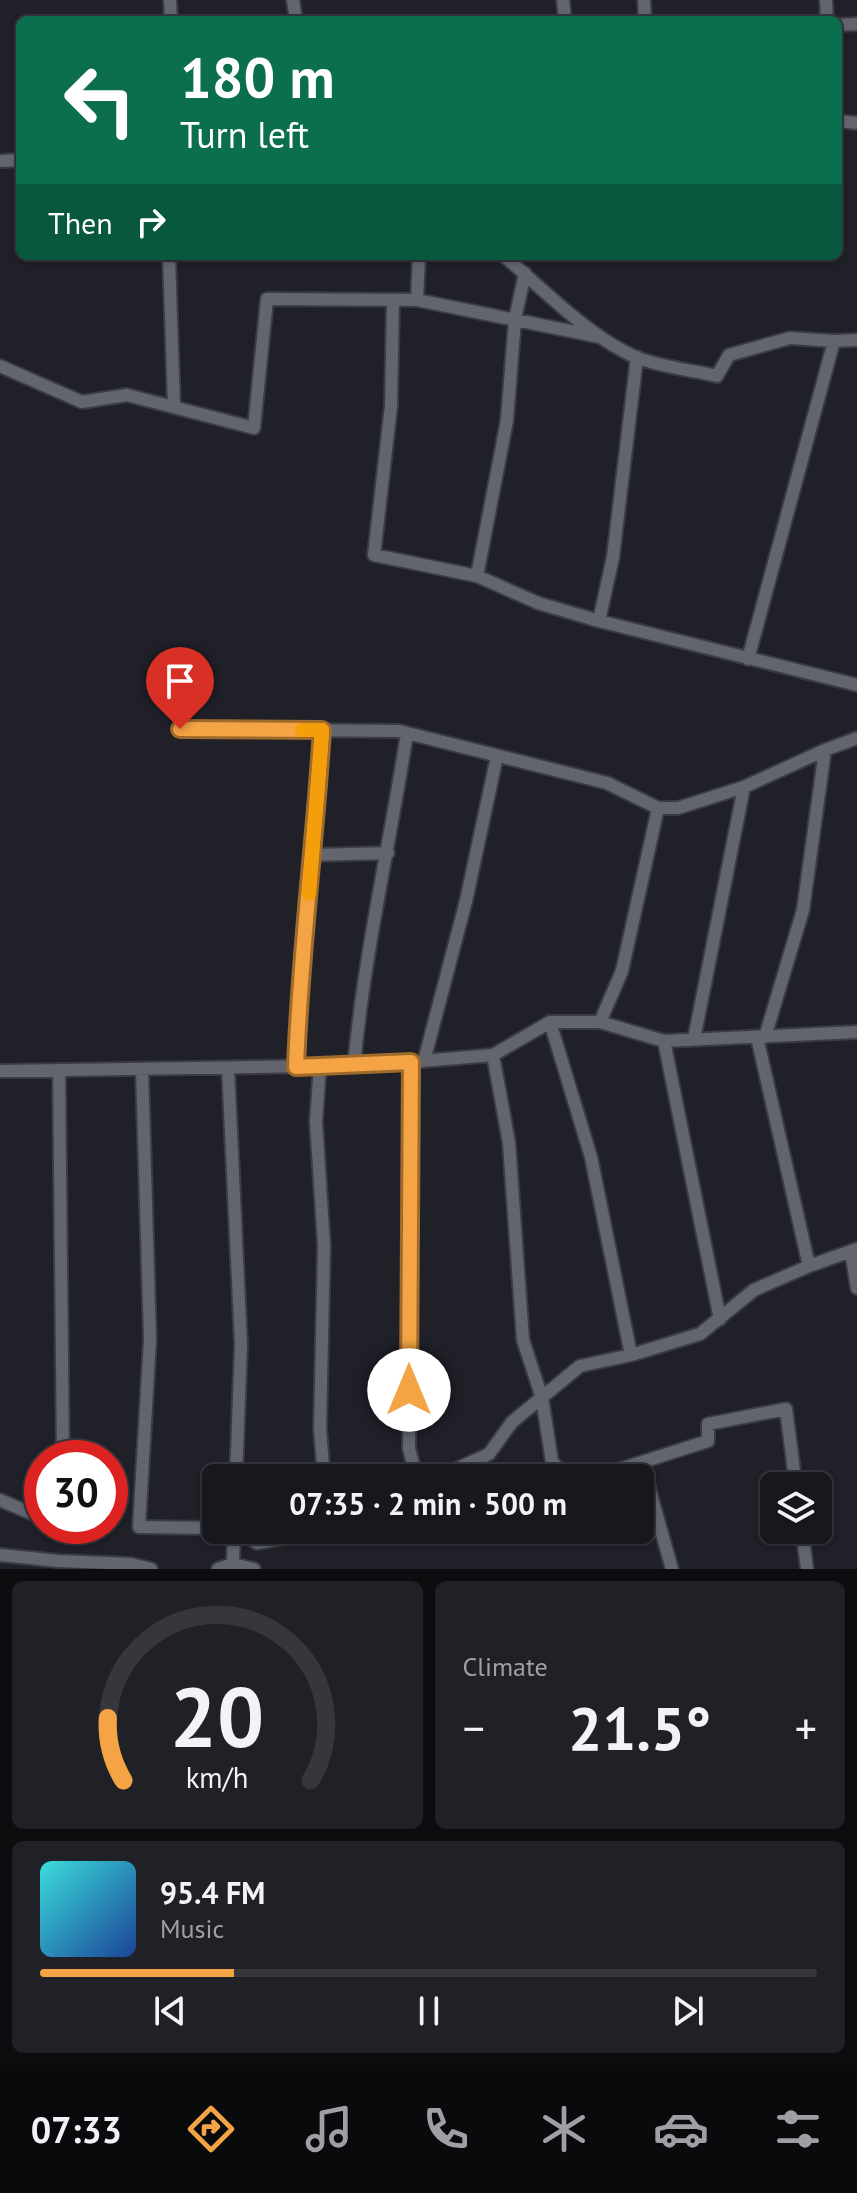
<!DOCTYPE html>
<meta charset="utf-8">
<style>
:root{--surface:#17181e;--page:#202127;--text:#f1f3f6;--muted:#9ea0a4;--line:#36373c;--accent:#f4a444}
body{margin:0;font-family:"PT Sans",sans-serif;background:var(--page);color:var(--text);height:100vh;display:flex;flex-direction:column;font-size:30px;white-space:nowrap}
*{box-sizing:border-box;margin:0}
p{font-size:26px;color:var(--muted)}
.icon{flex:none;width:44px;height:44px;fill:none;stroke:currentColor;stroke-width:2;stroke-linecap:round;stroke-linejoin:round}
.map{position:relative;height:1569px;overflow:hidden}
.details{display:flex;flex-direction:column;gap:12px;padding:12px;background:#0d0d10;flex:1}
.details>*{flex:none}
.top-card{position:absolute;left:16px;top:16px;width:826px;height:244px;border-radius:12px;box-shadow:0 2px 6px #0004,0 0 0 2px var(--line);background:#0b6e4f;color:#fff;overflow:hidden}
.controls{position:absolute;left:760px;top:1472px;display:grid;gap:16px}
.controls a{display:grid;place-items:center;width:72px;height:72px;border-radius:12px;background:var(--surface);box-shadow:0 2px 6px #0004,0 0 0 2px var(--line);font-size:40px}
.speed{position:absolute;left:24px;top:1440px;display:flex;gap:16px;font-size:40px;font-weight:700;text-align:center}
.speed>*{display:grid;place-content:center;width:104px;height:104px;border-radius:50%;background:var(--surface);box-shadow:0 2px 6px #0004,0 0 0 2px var(--line);line-height:1}
.speed .limit{border:12px solid #d22;background:#fff;color:#111}
.pin{position:absolute;display:grid;place-items:center;width:68px;height:68px;color:#fff;margin:-82px -34px;border-radius:50% 50% 50% 0;rotate:-45deg;box-shadow:0 0 8px #0007}
.pin .icon{rotate:45deg}
.me{position:absolute;width:88px;margin:-44px;rotate:0deg;stroke-linejoin:round;filter:drop-shadow(0 0 6px #0008)}
.turn{display:flex;align-items:center;gap:28px;height:168px;padding:0 32px;font-size:36px}
.turn .icon{width:104px;height:104px;stroke-width:2.5}
.turn b{display:block;font-size:56px;line-height:68px}
.then{display:flex;align-items:center;height:76px;padding:0 32px;background:#0003;gap:16px;font-size:30px}
.big{font-size:60px;font-weight:800;line-height:1.1}
.details .tile{flex:1;display:flex;flex-direction:column;justify-content:center;gap:12px;min-width:0;padding:0 28px;border-radius:12px;background:var(--page)}
.details .dial{align-items:center;gap:0}
.dial svg{height:208px;overflow:visible;fill:none;stroke:var(--line);stroke-width:7;stroke-linecap:round;text-anchor:middle}
.dial text{fill:var(--text);stroke:none}
.song{display:flex;align-items:center;gap:24px}
.cover{width:96px;height:96px;border-radius:12px;background:linear-gradient(135deg,hsl(180 70% 55%),hsl(220 70% 35%))}
.played{height:8px;border-radius:4px;background:linear-gradient(90deg,var(--accent) 25%,var(--line) 25%)}
.keys{display:flex;justify-content:space-around;direction:ltr}
.heat{display:flex;justify-content:space-between;align-items:center;font-size:44px;direction:ltr}
.details .tiles{flex:1;display:grid;gap:12px;grid-template-columns:1fr 1fr}
.tile:last-child{grid-column:span 2}
.trip{position:absolute;left:202px;top:1464px;width:452px;height:80px;border-radius:12px;background:var(--surface);box-shadow:0 2px 6px #0004,0 0 0 2px var(--line);font-weight:800;line-height:80px;text-align:center}
.tabs{display:flex;height:128px;justify-content:space-around;align-items:center;background:#090a0c;color:var(--muted)}
.tabs .icon{width:56px;height:56px}
.tabs .current{color:var(--accent)}
.tabs b{font-size:36px;color:var(--text)}
.map>svg:first-child{display:block}
</style>
<div class="map">
<svg width="857" height="1569" viewBox="0 0 857 1569">
<rect width="100%" height="100%" fill="#1f2028"/>
<g fill="none" stroke-linecap="round" stroke-linejoin="round">
<g stroke="#3b3c43" stroke-width="16">
<path id="minor" d="M170 0 171 20
M293 0 296 20
M563 0 565 20
M644 0 645 20
M826 0 827 20
M838 25 857 24
M838 121 857 123
M0 161 20 160
M169 256 174 406
M504 256C542 288 591 339 638 358 662 367 691 370 717 376L729 355 790 338 834 341 857 340
M417 300 419 256
M393 301 391 406 374 555 477 576 538 603 599 621 857 685
M0 366 82 402 127 395 254 428 267 299 417 300 600 337
M477 576 507 420 515 319 525 273
M599 621 613 557 637 357
M748 659 834 341
M180 729 399 731 607 783 658 808H678L744 787 825 750 857 738
M313 855 388 853
M550 1022 591 1157 631 1355
M600 1022 622 971 658 808
M757 1037 809 1266
M765 1037 803 910 825 750
M694 1039 744 787
M664 1041 720 1319
M493 1055 509 1143 523 1340 542 1398 552 1462 565 1475 574 1478
M424 1061 466 901 497 756
M411 1062 409 1449 417 1478
M320 1066 316 1121 324 1246 320 1429 324 1478
M354 1066C364 954 390 844 407 733
M296 1067C300 954 316 843 322 730
M228 1068 241 1344 236 1478
M142 1069 150 1339 139 1527 216 1528
M59 1070 63 1458
M0 1071 375 1065 493 1055 550 1022H600L664 1041 857 1032
M851 1252 857 1288
M642 1463 672 1569
M437 1478 489 1454 512 1422 580 1366 631 1355 700 1334 754 1290 809 1266 857 1249
M592 1478 708 1441V1424L786 1409 796 1486
M0 1500 42 1518
M61 1526H63
M237 1530 257 1543 329 1530
M802 1530 807 1569
M0 1555 59 1561 131 1564 151 1569
M233 1564 234 1530
M218 1569 233 1564 254 1569"/>
</g>
<use href="#minor" stroke="#62646e" stroke-width="12"/>
</g>
<g fill="none" stroke-linecap="round" stroke-linejoin="round">
<g stroke="#9f6b2c" stroke-width="20">
<path id="route" d="M180 729 322 730C315 842 300 954 296 1067L411 1062 409 1390"/>
</g>
<use href="#route" stroke="#f4a444" stroke-width="14"/>
<path stroke="#f59e0b" stroke-width="14" d="M302 730H322L309 894"/>
</g>
</svg>
<div class="controls">
<a><svg class="icon" aria-label="layers" viewBox="0 0 24 24"><path d="M12 4l9 5-9 5-9-5zM3 14l9 5 9-5"/></svg></a>
</div>
<div class="speed"><div class="limit">30</div></div>
<div class="pin" style="left:180px;top:729px;background:#d93025"><svg class="icon" aria-label="arrive" viewBox="0 0 24 24"><path d="M6 21V4h12l-3 4 3 4H6"/></svg></div>
<svg class="me" style="left:409px;top:1390px" viewBox="-20 -20 40 40"><circle r="19" fill="#fff"/><path d="M0-13L10 11 0 6-10 11z" fill="#f4a444"/></svg>
<div class="trip">07:35 · 2 min · 500 m</div>
<div class="top-card">
<div class="turn"><svg class="icon" aria-label="left" viewBox="0 0 24 24"><path d="M17 20v-9H6M10 6l-5 5 5 5"/></svg><div><b>180 m</b>Turn left</div></div>
<div class="then">Then<svg class="icon" aria-label="right" viewBox="0 0 24 24"><path d="M7 20v-9h11M14 6l5 5-5 5"/></svg></div>
</div>
</div>
<section class="details">
<div class="tiles">
<div class="tile dial"><svg viewBox="0 0 100 80">
<path d="M14 69A42 42 0 1 1 86 69"/>
<path d="M14 69A42 42 0 0 1 8 45" stroke="#f4a444"/>
<text x="50" y="56" font-size="32" font-weight="700">20</text>
<text x="50" y="72" font-size="11">km/h</text>
</svg></div>
<div class="tile"><p>Climate</p>
<div class="heat"><a>−</a><b class="big">21.5°</b><a>+</a></div>
</div>
<div class="tile">
<div class="song"><i class="cover"></i><div><b>95.4 FM</b><p>Music</p></div></div>
<div class="played"></div>
<div class="keys"><svg class="icon" aria-label="previous" viewBox="0 0 24 24"><path d="M18 5L8 12l10 7zM5 5v14"/></svg><svg class="icon" aria-label="pause" viewBox="0 0 24 24"><path d="M8 5v14M16 5v14"/></svg><svg class="icon" aria-label="next" viewBox="0 0 24 24"><path d="M6 5l10 7-10 7zM19 5v14"/></svg></div>
</div>
</div>
</section>
<nav class="tabs">
<b>07:33</b>
<svg class="icon current" aria-label="directions" viewBox="0 0 24 24"><path d="M12 3l9 9-9 9-9-9zM9 14v-3h6M13 9l2 2-2 2"/></svg>
<svg class="icon" aria-label="music" viewBox="0 0 24 24"><path d="M9 18V5l10-2v13"/><circle cx="6" cy="18" r="3"/><circle cx="16" cy="16" r="3"/></svg>
<svg class="icon" aria-label="phone" viewBox="0 0 24 24"><path d="M5 4h4l2 5-3 2q2 4 5 5l2-3 5 2v4C11 20 4 13 5 4z"/></svg>
<svg class="icon" aria-label="climate" viewBox="0 0 24 24"><path d="M12 3v18M4 7l16 10M4 17L20 7"/></svg>
<svg class="icon" aria-label="car" viewBox="0 0 24 24"><path d="M5 17H2v-5l4-1 3-4h7l3 4 3 1v5h-3M9 17h6M6 11h13"/><circle cx="7" cy="17" r="2"/><circle cx="17" cy="17" r="2"/></svg>
<svg class="icon" aria-label="filters" viewBox="0 0 24 24"><path d="M4 7h16M4 17h16"/><circle cx="9" cy="7" r="2"/><circle cx="15" cy="17" r="2"/></svg>
</nav>
